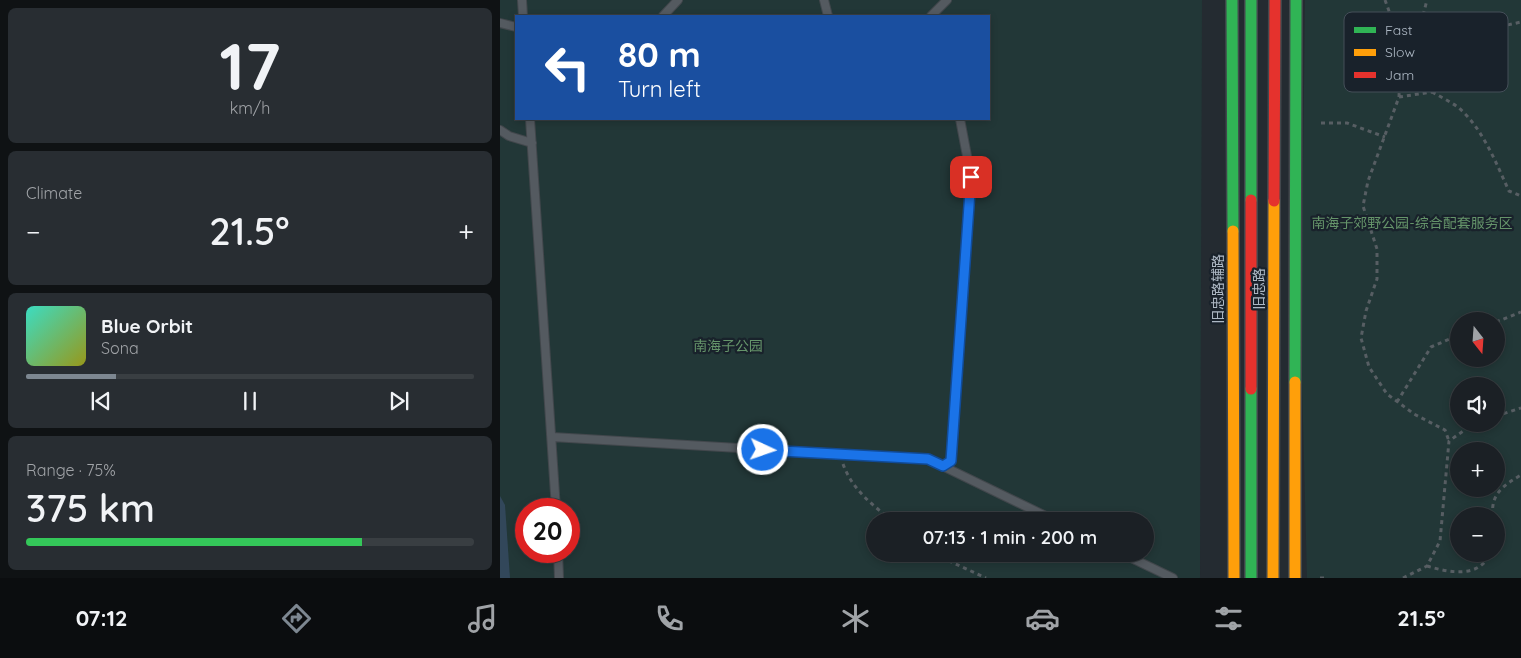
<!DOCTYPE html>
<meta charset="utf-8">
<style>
:root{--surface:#1b2025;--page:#282d32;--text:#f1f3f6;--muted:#a0a3a7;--line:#393e42;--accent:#7d8791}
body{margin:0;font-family:Quicksand,"Noto Sans SC",sans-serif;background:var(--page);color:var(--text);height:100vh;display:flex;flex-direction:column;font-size:19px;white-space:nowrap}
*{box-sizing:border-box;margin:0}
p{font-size:16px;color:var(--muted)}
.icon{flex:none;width:28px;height:28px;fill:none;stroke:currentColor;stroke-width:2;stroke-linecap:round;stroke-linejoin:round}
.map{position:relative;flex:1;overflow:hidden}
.drawer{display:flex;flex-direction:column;gap:8px;padding:8px;background:#0f1214;width:500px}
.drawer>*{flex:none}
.guide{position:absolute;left:15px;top:15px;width:475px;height:105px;border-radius:0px;box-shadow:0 2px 8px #0003,0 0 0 1px var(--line);background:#1a4fa0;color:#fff;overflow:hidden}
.needle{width:32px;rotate:163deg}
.tools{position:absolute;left:950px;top:312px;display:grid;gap:10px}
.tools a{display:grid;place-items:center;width:55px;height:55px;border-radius:50%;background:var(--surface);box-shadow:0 2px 8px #0003,0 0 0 1px var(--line);font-size:25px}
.speed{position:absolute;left:15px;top:498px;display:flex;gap:10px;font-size:25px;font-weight:700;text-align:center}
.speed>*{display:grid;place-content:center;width:65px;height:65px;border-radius:50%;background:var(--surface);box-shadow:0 2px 8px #0003,0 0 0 1px var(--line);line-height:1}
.speed .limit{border:8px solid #d22;background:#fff;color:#111}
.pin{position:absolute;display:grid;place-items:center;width:42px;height:42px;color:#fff;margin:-21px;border-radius:10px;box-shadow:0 2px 8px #0006}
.me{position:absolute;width:55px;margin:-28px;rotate:93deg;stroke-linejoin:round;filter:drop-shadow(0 0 4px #0008)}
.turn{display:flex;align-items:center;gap:18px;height:105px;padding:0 20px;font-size:22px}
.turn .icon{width:65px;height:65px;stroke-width:2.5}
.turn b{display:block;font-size:35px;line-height:42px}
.big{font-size:38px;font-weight:600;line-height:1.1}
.drawer .widget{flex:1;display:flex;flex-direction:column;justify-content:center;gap:8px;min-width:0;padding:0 18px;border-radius:8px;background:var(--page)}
.drawer .dial{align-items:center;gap:0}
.dial b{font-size:65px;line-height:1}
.song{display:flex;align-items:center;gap:15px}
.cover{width:60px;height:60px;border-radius:8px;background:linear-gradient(135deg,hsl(170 70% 55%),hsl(60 70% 35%))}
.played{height:5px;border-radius:2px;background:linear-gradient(90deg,var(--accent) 20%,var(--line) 20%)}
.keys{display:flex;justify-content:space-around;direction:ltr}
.heat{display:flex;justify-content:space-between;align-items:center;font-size:28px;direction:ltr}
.charge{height:8px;border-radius:4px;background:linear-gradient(90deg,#34c759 75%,var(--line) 0)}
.trip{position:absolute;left:366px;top:512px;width:288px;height:50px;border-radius:25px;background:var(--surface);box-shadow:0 2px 8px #0003,0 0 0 1px var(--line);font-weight:600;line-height:50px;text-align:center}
.dock{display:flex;height:80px;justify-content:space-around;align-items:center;background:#0b0d0f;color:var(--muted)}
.dock .icon{width:35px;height:35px}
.dock .active{color:var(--accent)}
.dock b{font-size:22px;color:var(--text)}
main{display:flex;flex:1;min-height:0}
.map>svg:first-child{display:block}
</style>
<main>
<section class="drawer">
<div class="widget dial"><b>17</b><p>km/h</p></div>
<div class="widget"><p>Climate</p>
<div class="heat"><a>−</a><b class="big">21.5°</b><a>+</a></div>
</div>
<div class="widget">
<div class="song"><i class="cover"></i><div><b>Blue Orbit</b><p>Sona</p></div></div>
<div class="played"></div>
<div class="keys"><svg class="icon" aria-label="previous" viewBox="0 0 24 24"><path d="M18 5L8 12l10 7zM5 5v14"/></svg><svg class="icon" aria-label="pause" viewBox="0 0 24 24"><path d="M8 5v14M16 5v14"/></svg><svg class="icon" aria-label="next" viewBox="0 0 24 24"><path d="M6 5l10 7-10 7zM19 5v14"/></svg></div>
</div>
<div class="widget"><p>Range · 75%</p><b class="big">375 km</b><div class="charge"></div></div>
</section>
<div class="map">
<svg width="1021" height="578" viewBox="0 0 1021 578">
<rect width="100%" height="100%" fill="#242b31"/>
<path fill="#223737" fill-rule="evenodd" d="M0 0H702L700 578H0ZM16 16H489V119H16ZM26 509H69V551H26ZM375 521H645V554H375Z
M805 0H1021V578H807L801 343ZM959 321H996V359H959ZM959 386H996V424H959ZM959 451H996V489H959ZM959 516H996V554H959Z"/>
<path fill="#32475a" d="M0 496 5 505 10 578H0Z"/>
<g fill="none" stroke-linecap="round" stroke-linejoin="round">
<g stroke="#42474c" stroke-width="10">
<path id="lane" d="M22 0 23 16
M324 0 328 16
M163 16 178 0
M431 16 447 0
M0 23 16 27
M30 119 56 509
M0 130 9 136 32 143
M52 437 428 459 556 521
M443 466 451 461 471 177 460 119
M58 551 59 578
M623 554 673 578"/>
</g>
<g stroke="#42474c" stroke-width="14">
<path id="fast" d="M732 0 733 231
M751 0V200
M795 382 796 0
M751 389V578"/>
</g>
<g stroke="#42474c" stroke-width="14">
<path id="slow" d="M733 231 734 578
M773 578 774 201
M795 578V382"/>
</g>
<g stroke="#42474c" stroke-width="14">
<path id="jam" d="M751 200V389
M774 201 775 0"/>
</g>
<path stroke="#575e63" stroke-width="3" stroke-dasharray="4 4" stroke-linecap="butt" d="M885 0 901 44 899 97 868 181 863 206 877 249V279L866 311 861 338 869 367 887 394 914 414 945 430 949 441
M922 44 1021 22
M932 92C941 97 951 102 959 108 983 129 996 163 1009 191L1021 196
M899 97 932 92 924 61 920 27 927 0
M821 123H847L885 137
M996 322 1021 312
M897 402 931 347 959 335
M996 416 1021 408
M343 464C352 489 372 505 393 521
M993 516C990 494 1004 485 1021 475
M434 554 486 578
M927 566C950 573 979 578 990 554
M820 578H827
M903 578 927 566 940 541 949 441 973 424"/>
<use href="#lane" stroke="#545a60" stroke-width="8"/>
<use href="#fast" stroke="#30b455" stroke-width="11"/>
<use href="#slow" stroke="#ff9f0a" stroke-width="11"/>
<use href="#jam" stroke="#e5322d" stroke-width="11"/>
</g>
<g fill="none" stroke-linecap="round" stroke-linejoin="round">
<g stroke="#114b97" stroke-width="12">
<path id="route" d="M263 450 428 459 443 466 451 461 471 177"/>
</g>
<use href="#route" stroke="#1a73e8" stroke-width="9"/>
</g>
<g text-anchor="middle" stroke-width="4.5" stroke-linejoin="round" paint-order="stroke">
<g font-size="14" fill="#65946a" stroke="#19222b">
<text x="912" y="228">南海子郊野公园-综合配套服务区</text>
<text x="228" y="351">南海子公园</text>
</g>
<g font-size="14" fill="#adb8c4" stroke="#19222b">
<text transform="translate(718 289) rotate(-90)" y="5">旧忠路辅路</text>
<text transform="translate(759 289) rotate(-90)" y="5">旧忠路</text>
</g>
</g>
<rect x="844" y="12" width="164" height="80" rx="8" fill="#19222b" stroke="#454f59" stroke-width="1"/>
<rect x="854" y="27" width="22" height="6" fill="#30b455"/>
<rect x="854" y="49" width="22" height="7" fill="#ff9f0a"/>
<rect x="854" y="72" width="22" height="6" fill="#e5322d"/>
<g font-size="14" fill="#adb8c4">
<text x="885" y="35">Fast</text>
<text x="885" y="57">Slow</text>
<text x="885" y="80">Jam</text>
</g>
</svg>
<div class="tools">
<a><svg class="needle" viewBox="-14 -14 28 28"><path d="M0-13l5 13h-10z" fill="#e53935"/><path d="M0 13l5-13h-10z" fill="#a0a3a7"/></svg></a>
<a><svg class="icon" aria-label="sound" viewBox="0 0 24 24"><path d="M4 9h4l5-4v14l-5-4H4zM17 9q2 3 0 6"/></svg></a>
<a>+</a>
<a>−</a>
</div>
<div class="speed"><div class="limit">20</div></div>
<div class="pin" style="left:471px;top:177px;background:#d93025"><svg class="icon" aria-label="arrive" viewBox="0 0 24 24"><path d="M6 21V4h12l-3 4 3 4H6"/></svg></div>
<svg class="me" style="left:263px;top:450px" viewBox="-20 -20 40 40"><circle r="17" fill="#1a73e8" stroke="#fff" stroke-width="3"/><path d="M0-11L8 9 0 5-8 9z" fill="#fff"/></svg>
<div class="trip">07:13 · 1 min · 200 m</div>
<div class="guide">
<div class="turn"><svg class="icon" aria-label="left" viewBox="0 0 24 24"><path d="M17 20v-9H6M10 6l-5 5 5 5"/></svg><div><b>80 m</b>Turn left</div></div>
</div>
</div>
</main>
<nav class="dock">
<b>07:12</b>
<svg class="icon active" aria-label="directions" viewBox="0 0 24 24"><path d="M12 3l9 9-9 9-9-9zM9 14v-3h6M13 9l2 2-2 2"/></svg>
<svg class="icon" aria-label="music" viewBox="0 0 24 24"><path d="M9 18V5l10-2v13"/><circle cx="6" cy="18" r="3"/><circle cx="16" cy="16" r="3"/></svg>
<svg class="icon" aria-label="phone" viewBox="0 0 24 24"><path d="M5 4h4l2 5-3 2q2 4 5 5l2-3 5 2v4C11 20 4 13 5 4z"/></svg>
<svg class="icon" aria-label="climate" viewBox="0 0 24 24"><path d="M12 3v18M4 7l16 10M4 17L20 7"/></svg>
<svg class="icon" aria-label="car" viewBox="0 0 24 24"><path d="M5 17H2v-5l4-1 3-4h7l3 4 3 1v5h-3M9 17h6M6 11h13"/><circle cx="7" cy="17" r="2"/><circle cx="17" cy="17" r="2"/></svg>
<svg class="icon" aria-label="filters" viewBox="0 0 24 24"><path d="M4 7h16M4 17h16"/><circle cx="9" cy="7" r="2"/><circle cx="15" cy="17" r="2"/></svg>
<b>21.5°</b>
</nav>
